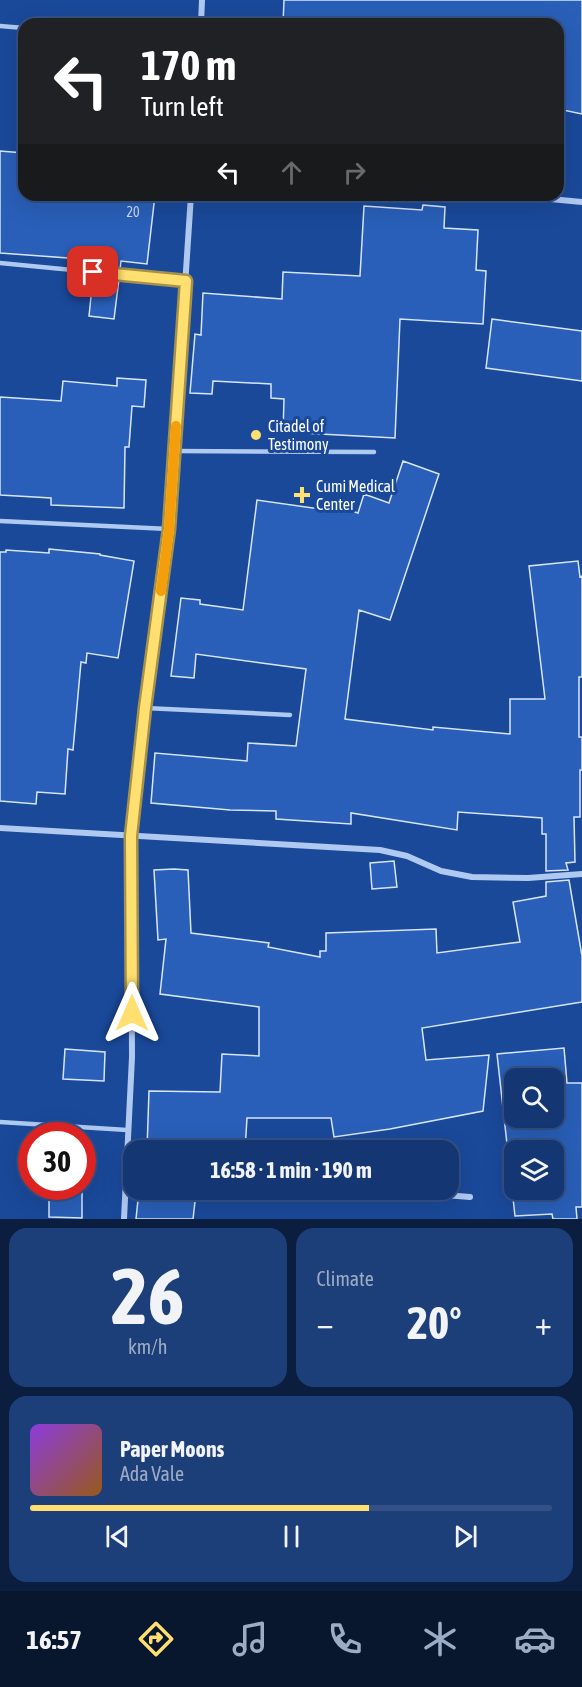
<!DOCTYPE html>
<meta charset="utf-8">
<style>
:root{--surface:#143774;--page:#1d3f79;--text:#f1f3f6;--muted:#9dacc5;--line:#335186;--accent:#ffdf70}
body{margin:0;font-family:"Asap Condensed",sans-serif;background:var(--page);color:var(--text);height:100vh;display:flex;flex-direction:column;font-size:22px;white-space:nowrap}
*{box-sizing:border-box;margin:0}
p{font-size:20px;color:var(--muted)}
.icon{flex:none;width:33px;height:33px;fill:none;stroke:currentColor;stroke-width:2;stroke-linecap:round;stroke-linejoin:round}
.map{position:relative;height:1219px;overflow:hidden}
.drawer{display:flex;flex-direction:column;gap:9px;padding:9px;background:#0b1e40;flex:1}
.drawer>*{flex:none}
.hud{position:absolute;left:18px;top:18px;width:546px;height:183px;border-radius:18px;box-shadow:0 6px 24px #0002,0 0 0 2px var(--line);background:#202124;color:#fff;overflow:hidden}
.controls{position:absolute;left:504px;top:1068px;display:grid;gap:12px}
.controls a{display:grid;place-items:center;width:60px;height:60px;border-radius:12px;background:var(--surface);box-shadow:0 6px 24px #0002,0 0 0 2px var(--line);font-size:30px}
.speed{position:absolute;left:18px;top:1122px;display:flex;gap:12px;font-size:30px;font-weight:700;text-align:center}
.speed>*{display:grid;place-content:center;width:78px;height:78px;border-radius:50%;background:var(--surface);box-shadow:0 6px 24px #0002,0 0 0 2px var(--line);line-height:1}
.speed .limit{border:9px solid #d22;background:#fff;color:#111}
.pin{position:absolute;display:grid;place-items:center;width:51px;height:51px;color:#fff;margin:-26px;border-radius:12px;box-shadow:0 3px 9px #0006}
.me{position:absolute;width:66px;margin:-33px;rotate:0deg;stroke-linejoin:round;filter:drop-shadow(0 0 4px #0008)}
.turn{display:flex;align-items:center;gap:21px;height:126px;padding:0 24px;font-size:27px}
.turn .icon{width:78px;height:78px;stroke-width:2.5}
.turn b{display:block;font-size:42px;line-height:51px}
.lanes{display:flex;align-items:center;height:57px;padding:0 24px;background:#0003;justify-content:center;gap:30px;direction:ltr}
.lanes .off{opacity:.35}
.big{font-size:45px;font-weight:700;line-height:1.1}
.drawer .widget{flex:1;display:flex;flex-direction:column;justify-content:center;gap:9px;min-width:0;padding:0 21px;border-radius:18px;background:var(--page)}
.drawer .dial{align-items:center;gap:0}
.dial b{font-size:78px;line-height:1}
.song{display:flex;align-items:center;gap:18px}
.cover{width:72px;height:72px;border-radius:9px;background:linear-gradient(135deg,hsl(270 70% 55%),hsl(30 70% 35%))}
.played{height:6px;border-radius:3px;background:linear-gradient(90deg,var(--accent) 65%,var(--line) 65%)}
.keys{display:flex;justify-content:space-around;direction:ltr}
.heat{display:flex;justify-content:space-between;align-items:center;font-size:33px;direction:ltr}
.drawer .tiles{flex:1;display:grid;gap:9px;grid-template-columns:1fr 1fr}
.widget:last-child{grid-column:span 2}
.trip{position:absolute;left:123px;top:1140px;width:336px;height:60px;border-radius:18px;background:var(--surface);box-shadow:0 6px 24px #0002,0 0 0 2px var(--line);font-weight:700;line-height:60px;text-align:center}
.tabs{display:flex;height:96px;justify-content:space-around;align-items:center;background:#08162e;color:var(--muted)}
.tabs .icon{width:42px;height:42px}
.tabs .selected{color:var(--accent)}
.tabs b{font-size:27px;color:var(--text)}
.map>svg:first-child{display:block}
</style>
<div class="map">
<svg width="582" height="1219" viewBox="0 0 582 1219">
<rect width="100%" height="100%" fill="#1a499a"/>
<path fill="#295fb8" stroke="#d7e5fc" stroke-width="1.5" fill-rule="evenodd" d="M284 0H582V114L558 109V24H283Z
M0 151 24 153V195H155L147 264 121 261 120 270 94 268 95 260 0 253Z
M423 205 445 207 444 228 478 230 476 270 486 271 483 324 400 319 395 438 283 432 284 399 271 398V384L213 381 212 394 190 393 195 334 201 335 203 293 282 299 283 272 360 276 364 206 422 210Z
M93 277 119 279 114 319 89 316Z
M492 319 582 331V381L486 368Z
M117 378 146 380 144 407 132 406 129 447H125L124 508 51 505V498L0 495V397L61 401 63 381 117 386Z
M403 461 439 474 390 620 359 610 345 719 433 730V727L510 734V699H545L529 566 578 561 580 577 582 576V677H579V737H582V770H580V817H574L575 862 566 863 568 870 546 871V834H542V818L458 812 457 830 351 813V824L276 819V811L230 810 151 803 155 753 247 761 248 743 296 746 306 669 196 654 194 678 171 676 181 598 200 600V604L243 610 257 500 334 511 336 506 358 513 364 494 389 503Z
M49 549 100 554V555L134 561 118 658 87 653 86 663 81 662 73 750 68 749 65 794 37 792 36 804 0 801V552H6V550L49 553Z
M394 861 397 887 372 889 370 863Z
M174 869 188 870 191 933 269 943 268 947 320 957V951H326V933L436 929 437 953 520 942 513 902 546 896V882L569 880 582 956V1002L422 1028 426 1060 489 1055 483 1111 390 1129 334 1137 331 1118H247L245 1150H147L149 1091 220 1092 222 1054 259 1056V1007L160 994 166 939 158 940 154 870Z
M564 1048 567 1083H582V1207H576L577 1219H553L552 1214 515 1216 497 1054ZM514 1078H554V1118H514ZM514 1150H554V1190H514Z
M65 1049 105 1052 104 1081 63 1079Z
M49 1186H82V1218L49 1217Z
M139 1190H168L196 1193 193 1219H136Z"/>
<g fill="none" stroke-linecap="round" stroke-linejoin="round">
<path stroke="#b0c9f1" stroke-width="4.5" d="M0 26 24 28
M0 263 186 281
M174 451 374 452
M0 521 169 529
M145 708 290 715
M0 1122 127 1130"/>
<path stroke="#b0c9f1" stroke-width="6" d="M201 24 202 0
M508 195 582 202
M0 828 380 850 407 856 441 871 472 877 528 878 582 874
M382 1190 470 1197
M124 1219 132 1057 131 836 145 708 169 529 191 195"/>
</g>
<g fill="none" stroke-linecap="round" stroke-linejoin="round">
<g stroke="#a69149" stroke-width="15">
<path id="route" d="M93 272 186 281 169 529 145 708 131 836 132 1013"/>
</g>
<use href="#route" stroke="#ffdf70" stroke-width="10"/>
<path stroke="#f59e0b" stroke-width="10" d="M161 591 169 529 176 426"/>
</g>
<g fill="#ffdf70" stroke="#1a499a" stroke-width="2">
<circle cx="256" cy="435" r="6"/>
<path d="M299 486h6v6h6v6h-6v6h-6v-6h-6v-6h6z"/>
</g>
<g text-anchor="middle" stroke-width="6" stroke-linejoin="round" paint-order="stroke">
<g font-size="14" fill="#cad7ed">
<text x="133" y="217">20</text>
</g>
<g font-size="16" fill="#fff" stroke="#1a499a" text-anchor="start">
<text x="268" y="432">Citadel of<tspan x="268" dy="18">Testimony</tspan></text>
<text x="316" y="492">Cumi Medical<tspan x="316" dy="18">Center</tspan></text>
</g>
</g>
</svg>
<div class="controls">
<a><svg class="icon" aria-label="search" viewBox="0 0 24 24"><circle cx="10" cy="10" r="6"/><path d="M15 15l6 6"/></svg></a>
<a><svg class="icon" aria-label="layers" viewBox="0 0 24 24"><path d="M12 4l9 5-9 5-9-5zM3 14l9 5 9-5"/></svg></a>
</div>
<div class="speed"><div class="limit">30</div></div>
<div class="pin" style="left:93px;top:272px;background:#d93025"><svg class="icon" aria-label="arrive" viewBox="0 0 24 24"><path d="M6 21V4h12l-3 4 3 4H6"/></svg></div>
<svg class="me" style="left:132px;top:1013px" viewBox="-20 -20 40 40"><path d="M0-17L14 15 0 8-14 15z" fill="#ffdf70" stroke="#fff" stroke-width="4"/></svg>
<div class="trip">16:58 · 1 min · 190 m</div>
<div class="hud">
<div class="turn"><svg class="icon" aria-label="left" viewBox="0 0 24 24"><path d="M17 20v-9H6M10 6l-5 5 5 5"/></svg><div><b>170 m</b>Turn left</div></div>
<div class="lanes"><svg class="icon" aria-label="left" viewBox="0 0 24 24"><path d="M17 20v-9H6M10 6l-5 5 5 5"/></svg><svg class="icon off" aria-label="ahead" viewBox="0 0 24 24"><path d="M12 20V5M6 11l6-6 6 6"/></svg><svg class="icon off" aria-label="right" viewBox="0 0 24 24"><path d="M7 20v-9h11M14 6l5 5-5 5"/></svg></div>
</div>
</div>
<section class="drawer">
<div class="tiles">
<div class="widget dial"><b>26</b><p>km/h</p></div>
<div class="widget"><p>Climate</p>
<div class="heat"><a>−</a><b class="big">20°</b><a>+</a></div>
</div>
<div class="widget">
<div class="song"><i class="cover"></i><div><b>Paper Moons</b><p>Ada Vale</p></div></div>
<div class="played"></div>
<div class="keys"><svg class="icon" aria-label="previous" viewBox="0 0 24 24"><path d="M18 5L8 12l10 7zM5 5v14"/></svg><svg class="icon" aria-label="pause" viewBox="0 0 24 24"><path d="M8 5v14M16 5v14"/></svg><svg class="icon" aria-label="next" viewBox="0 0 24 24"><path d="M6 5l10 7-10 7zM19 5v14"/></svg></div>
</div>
</div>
</section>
<nav class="tabs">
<b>16:57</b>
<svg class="icon selected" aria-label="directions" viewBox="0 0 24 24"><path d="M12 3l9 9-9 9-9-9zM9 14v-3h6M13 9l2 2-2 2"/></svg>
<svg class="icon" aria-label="music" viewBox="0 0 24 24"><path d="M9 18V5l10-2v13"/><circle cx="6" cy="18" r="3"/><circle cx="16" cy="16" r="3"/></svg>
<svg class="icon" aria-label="phone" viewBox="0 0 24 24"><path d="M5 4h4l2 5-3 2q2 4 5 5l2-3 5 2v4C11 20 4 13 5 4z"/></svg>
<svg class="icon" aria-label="climate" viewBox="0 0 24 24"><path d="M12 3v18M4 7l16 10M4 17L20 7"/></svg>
<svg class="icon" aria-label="car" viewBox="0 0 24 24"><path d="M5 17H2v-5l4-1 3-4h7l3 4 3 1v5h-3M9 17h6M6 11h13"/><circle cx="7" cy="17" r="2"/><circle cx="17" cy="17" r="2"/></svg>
</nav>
